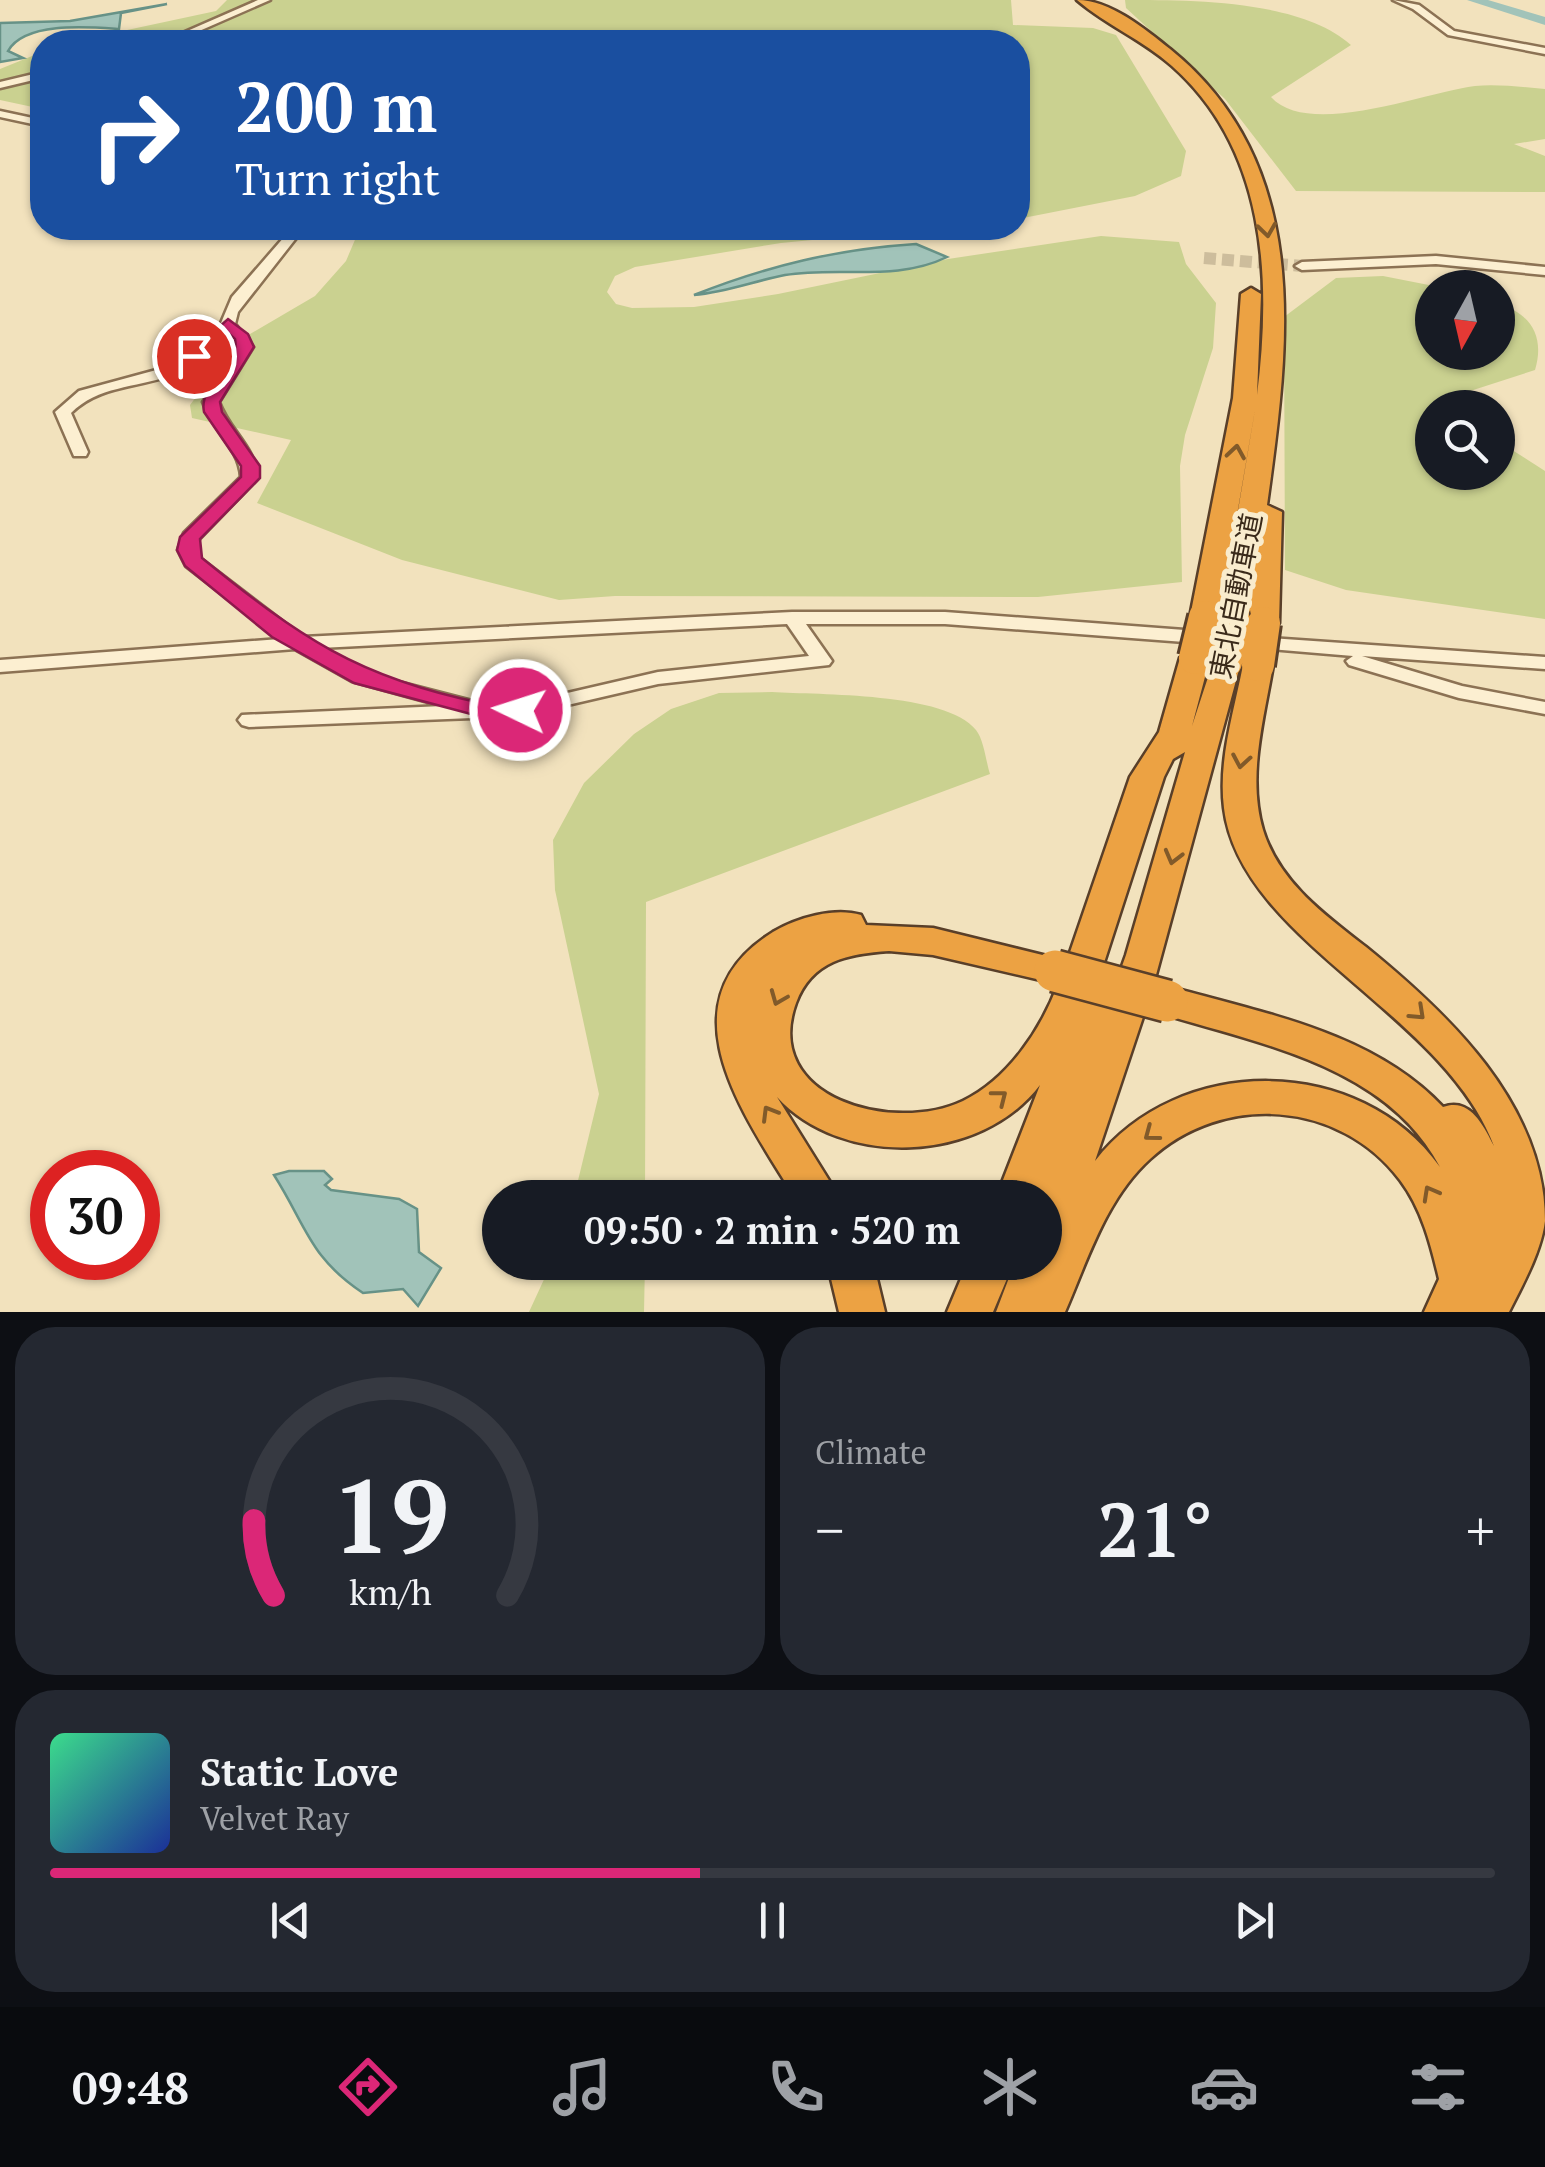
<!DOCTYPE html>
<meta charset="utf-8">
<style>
:root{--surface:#171b24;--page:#242831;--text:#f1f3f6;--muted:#9ea1a6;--line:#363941;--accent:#db2777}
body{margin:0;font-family:"PT Serif","Noto Sans JP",serif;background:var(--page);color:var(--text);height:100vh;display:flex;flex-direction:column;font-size:38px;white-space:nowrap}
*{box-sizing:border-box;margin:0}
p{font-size:32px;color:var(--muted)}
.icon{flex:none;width:55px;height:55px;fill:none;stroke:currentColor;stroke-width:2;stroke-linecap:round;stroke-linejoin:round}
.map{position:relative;height:1312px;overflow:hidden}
.details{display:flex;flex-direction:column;gap:15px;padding:15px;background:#0d0f14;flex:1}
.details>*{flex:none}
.guide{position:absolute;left:30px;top:30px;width:1000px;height:210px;border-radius:40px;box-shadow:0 2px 8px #0004;background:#1a4fa0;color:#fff;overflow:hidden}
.needle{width:65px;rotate:188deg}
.tools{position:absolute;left:1415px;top:270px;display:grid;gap:20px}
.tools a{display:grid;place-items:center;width:100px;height:100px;border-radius:50%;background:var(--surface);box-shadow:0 2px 8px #0004;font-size:50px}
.speed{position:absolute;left:30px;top:1150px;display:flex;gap:20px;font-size:50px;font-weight:700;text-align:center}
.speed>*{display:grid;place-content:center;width:130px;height:130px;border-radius:50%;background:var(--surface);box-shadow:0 2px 8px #0004;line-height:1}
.speed .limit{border:15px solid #d22;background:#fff;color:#111}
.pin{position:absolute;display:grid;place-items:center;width:85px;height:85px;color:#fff;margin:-42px;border:5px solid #fff;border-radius:50%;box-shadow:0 2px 10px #0007}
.me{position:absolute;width:110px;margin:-55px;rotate:274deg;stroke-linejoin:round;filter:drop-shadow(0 0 8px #0008)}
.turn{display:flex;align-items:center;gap:35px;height:210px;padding:0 40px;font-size:45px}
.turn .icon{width:130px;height:130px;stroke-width:2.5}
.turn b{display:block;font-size:70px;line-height:85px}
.big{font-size:75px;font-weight:800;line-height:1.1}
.details .tile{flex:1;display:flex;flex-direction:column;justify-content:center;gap:15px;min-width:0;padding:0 35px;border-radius:40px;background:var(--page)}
.details .dial{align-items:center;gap:0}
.dial svg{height:260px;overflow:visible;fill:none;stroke:var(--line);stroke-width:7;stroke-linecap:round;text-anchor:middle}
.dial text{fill:var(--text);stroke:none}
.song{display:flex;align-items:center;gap:30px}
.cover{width:120px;height:120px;border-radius:15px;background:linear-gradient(135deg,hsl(150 70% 55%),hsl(230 70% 35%))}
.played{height:10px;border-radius:5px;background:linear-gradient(90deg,var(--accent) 45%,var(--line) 45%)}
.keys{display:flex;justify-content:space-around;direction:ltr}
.heat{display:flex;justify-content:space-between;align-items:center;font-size:55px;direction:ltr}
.details .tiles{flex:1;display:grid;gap:15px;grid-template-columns:1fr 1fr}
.tile:last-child{grid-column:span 2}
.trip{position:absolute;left:482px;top:1180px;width:580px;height:100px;border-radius:50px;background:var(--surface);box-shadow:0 2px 8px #0004;font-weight:800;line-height:100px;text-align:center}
.menu{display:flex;height:160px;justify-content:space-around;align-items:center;background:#090b0e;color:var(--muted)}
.menu .icon{width:70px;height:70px}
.menu .on{color:var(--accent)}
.menu b{font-size:45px;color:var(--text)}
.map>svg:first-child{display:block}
</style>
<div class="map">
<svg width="1545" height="1312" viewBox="0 0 1545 1312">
<rect width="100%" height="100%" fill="#f2e2bd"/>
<path fill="#cad190" d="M227 0H1011L1013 25 1093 28 1116 35 1186 151 1181 176 1135 196 1018 219V42H71L216 11Z
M1125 0C1192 0 1301 0 1351 45L1271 97C1309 139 1425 92 1475 86 1497 84 1522 87 1545 89V139L1514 144 1545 156V192L1296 191 1225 99 1126 8Z
M42 52V109L0 100V69Z
M360 228H936L781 243 635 267 615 276 607 292 616 304 632 308 694 307 778 294 948 259 1101 236 1179 242 1186 264 1216 303 1213 348 1185 435 1180 466 1182 582 1038 597 615 596 559 600 402 560 257 503 291 440 192 418 190 405 238 341 315 296 346 261Z
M1383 276 1439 287 1432 288V352H1498V304C1531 313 1545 337 1535 370L1464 393 1457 407 1432 408V472H1498V441L1545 471V619L1346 590 1285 570 1284 317 1336 278Z
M772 692C819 695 946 692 976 730 984 740 986 762 990 774L646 902 645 1197H574L599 1094 555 890 553 840 584 783 634 734 671 709 719 693Z
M552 1262 645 1263 644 1312H529Z"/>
<path fill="#a1c3b9" stroke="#679287" stroke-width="2.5" d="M167 4 121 13 119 29C90 27 25 21 8 51L23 58 0 62V23L70 21Z
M916 244 947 257C896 282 839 266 785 275 754 281 727 292 694 295 767 266 837 249 916 244Z
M289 1171H324L332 1179 325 1185 331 1190 399 1199 417 1209 419 1252 441 1268 418 1306 403 1289 363 1293C309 1257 307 1227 274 1175Z"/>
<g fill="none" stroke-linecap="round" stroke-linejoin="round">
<path fill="#a1c3b9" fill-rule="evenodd" d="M1467 0H1488L1545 17V25Z"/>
<path stroke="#cdbd9c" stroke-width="12" stroke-dasharray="12 6" stroke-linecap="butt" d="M1204 258 1302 266"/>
<g stroke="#8c7254" stroke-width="5">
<path id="minor" d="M258 0H270L174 42H162Z
M1393 0 1419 5 1454 31 1545 48V54L1448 35 1413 9Z
M42 72V78L0 88V82Z
M0 111 42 120V126L0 117Z
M292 228H304L238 312 235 324 253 347 219 402C229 430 255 447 258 478L199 539 196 550 201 559 303 637 792 612H945L1211 632 1221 638 1211 644 945 624H806L832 661 829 665 658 684 520 716 249 727 242 725 238 720 242 715 443 706 352 681 295 649 0 672V660L280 639 186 566 178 550 184 533 241 477C239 447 212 430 203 402L239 347 227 333C210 350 192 367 169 376 135 388 98 386 71 413L88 452 86 456H74L55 412 79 391 160 369 186 354 221 323 232 297ZM787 624 809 656 658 672 520 704 475 705 472 701 379 677 320 648Z
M1436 256 1545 267V275L1436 264 1302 270 1295 266 1302 262Z
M1254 637 1545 657V669L1362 656 1462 686 1545 702V714L1459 698 1349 665 1346 661 1353 656 1247 647 1244 643Z"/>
</g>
<g stroke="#593f29" stroke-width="5">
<path id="highway" d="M1077 0C1110 0 1145 29 1170 49 1313 165 1290 341 1267 505L1282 512 1279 623 1274 629H1254L1250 610 1244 626 1234 629 1219 620 1256 404 1220 617 1205 626 1190 617 1233 398 1241 294 1251 288 1261 294 1257 395C1272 278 1266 149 1172 66 1143 40 1106 25 1077 0Z
M1195 649 1210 658 1192 726 1215 656 1226 653 1241 662 1150 997 1153 991 1167 986C1262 1013 1373 1032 1443 1107 1470 1097 1483 1125 1494 1146 1443 1011 1240 940 1224 808 1218 760 1234 712 1243 665L1247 659H1269L1273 665C1264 719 1247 776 1263 830 1279 882 1325 915 1366 947 1447 1013 1545 1104 1545 1221 1541 1252 1523 1284 1509 1312H1424L1439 1279C1431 1245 1422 1209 1400 1180 1340 1100 1223 1092 1150 1159 1106 1199 1088 1259 1065 1312H996L1015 1262H1045V1198H996L1040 1085C981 1163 843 1169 777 1097L840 1198H795C746 1117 659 1003 773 932 797 918 834 907 861 915L866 925 933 928 1067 961 1130 777 1159 732 1180 658ZM1185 752 1126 955 1116 983 1112 975 1101 972 1164 777 1173 759ZM889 951 933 955 1058 984C1041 1030 1008 1079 963 1101 894 1134 761 1099 796 1003 812 960 848 954 889 951ZM1148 1002 1153 1011C1254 1043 1385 1063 1440 1167 1360 1054 1179 1053 1095 1161Z
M827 1262H873L885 1312H839Z
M968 1262H1014L993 1312H947Z"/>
</g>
<use href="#minor" fill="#fcefd1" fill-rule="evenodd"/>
<use href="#highway" fill="#eca243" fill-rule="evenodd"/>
<g stroke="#593f29" stroke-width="38" stroke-linecap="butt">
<path id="highway-bridge-far1" d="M1195 658 1205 617
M1226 662 1234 620
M1258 665 1264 623"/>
</g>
<g stroke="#593f29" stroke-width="46" stroke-linecap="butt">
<path id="highway-bridge" d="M1055 971 1167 1001"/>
</g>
<use href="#highway-bridge-far1" stroke="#eca243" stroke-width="32"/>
<use href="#highway-bridge" stroke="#eca243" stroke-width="41"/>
</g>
<defs><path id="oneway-chevron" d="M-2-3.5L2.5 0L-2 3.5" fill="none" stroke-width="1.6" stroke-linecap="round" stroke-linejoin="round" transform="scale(2.5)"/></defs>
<g stroke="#815a2a">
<use href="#oneway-chevron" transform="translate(1267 230) rotate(82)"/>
<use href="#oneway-chevron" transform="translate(1236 452) rotate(-81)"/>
<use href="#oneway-chevron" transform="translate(1241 761) rotate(100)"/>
<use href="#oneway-chevron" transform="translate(1173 857) rotate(105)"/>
<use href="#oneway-chevron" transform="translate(778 998) rotate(112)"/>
<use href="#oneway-chevron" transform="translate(1418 1013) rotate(43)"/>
<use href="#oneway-chevron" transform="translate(1000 1097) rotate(-38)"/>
<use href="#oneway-chevron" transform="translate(769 1113) rotate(-121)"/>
<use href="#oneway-chevron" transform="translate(1151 1134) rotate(143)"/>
<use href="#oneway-chevron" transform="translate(1430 1193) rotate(-119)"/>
</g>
<path fill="#db2777" stroke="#8e194d" stroke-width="2.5" d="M228 319 248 334 254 347 220 402 222 412 260 466V478L200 539 202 558C298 636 358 678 482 703 497 706 513 701 528 705V715L486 718 354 683 272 637 185 566 177 550 180 537 241 477V466L204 412C198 382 241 365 235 339L228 333 200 359 186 356Z"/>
<g text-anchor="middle" stroke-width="10" stroke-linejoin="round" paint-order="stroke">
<g font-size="28" fill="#3a2a1a" stroke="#f9eccd">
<text transform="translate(1236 596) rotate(-79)" y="10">東北自動車道</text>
</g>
</g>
</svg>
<div class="tools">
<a><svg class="needle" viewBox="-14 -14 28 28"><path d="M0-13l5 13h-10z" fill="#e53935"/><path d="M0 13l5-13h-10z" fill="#9ea1a6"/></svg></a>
<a><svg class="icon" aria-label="search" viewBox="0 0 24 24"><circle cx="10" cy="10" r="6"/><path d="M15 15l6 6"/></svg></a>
</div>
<div class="speed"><div class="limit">30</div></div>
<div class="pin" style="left:194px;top:356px;background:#d93025"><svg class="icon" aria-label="arrive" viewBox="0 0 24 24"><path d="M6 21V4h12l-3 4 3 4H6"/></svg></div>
<svg class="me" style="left:520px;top:710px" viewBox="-20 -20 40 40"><circle r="17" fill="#db2777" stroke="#fff" stroke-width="3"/><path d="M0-11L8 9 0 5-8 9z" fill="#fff"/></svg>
<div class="trip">09:50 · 2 min · 520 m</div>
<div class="guide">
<div class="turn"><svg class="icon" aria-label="right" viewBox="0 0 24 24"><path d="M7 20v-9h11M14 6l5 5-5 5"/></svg><div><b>200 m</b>Turn right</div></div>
</div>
</div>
<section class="details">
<div class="tiles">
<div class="tile dial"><svg viewBox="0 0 100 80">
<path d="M14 69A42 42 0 1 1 86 69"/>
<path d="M14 69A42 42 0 0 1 8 46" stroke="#db2777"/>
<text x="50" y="56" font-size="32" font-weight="700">19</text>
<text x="50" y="72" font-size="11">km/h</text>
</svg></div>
<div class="tile"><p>Climate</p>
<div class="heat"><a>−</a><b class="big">21°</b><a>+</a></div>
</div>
<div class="tile">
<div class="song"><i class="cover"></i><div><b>Static Love</b><p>Velvet Ray</p></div></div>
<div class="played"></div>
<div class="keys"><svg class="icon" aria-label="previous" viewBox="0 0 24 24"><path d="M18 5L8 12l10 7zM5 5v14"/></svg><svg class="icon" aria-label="pause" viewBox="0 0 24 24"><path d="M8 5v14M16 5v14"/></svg><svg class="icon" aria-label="next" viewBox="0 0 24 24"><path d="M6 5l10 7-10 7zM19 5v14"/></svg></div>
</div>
</div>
</section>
<nav class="menu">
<b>09:48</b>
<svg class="icon on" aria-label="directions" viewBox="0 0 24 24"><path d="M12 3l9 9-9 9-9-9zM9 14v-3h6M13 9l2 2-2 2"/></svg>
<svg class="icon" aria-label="music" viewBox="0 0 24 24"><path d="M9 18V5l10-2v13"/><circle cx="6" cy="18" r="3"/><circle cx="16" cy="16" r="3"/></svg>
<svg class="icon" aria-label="phone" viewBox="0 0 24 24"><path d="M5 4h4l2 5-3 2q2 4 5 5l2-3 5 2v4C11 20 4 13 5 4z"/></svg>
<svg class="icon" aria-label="climate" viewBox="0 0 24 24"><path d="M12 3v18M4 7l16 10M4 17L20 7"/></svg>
<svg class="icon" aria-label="car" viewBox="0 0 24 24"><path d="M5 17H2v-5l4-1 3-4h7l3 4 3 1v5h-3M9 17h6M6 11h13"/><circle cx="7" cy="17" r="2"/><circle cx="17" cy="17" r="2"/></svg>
<svg class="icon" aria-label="filters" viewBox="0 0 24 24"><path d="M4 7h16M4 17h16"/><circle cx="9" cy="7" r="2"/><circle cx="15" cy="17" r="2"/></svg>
</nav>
